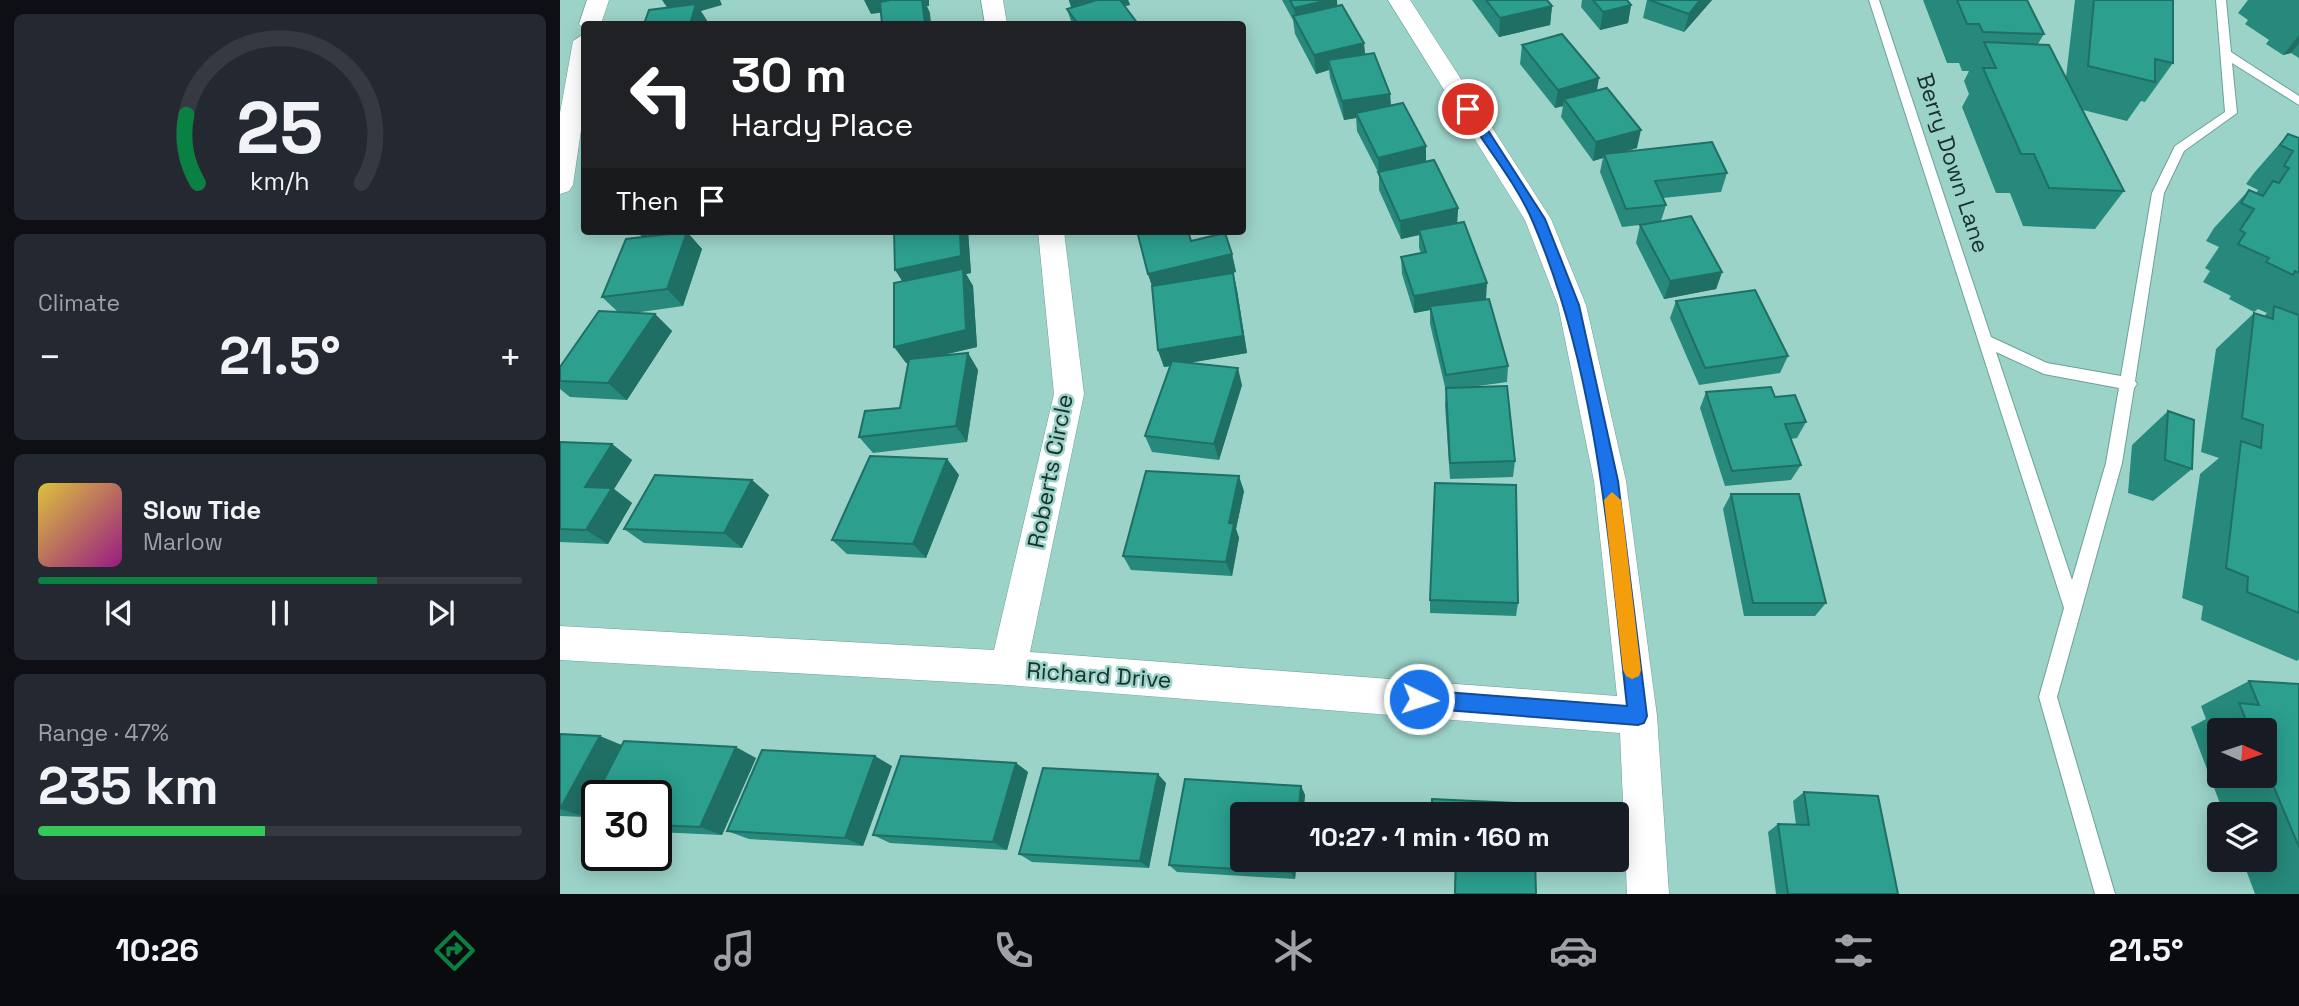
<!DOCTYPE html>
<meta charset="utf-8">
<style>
:root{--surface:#171b24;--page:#242831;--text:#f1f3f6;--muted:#9ea1a6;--line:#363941;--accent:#0b8043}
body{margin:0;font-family:"Space Grotesk",sans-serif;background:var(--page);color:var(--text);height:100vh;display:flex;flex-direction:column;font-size:26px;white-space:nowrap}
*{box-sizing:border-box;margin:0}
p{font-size:23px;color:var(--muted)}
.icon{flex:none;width:38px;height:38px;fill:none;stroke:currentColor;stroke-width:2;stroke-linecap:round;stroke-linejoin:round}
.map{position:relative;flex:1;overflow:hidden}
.drawer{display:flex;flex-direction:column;gap:14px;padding:14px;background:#0d0f14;width:560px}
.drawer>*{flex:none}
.hud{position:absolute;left:21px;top:21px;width:665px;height:214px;border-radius:7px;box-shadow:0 4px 18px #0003;background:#202124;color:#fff;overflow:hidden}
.needle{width:46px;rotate:93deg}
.buttons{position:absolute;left:1647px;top:718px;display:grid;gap:14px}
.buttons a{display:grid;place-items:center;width:70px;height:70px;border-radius:7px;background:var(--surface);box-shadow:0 4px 18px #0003;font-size:35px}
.speed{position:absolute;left:21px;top:780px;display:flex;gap:14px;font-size:35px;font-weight:700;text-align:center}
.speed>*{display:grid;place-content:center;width:91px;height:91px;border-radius:50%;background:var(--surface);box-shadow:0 4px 18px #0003;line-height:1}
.speed .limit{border:4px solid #111;border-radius:10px;background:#fff;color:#111}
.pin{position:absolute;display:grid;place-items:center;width:60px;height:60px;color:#fff;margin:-30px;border:4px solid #fff;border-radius:50%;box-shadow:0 2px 7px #0007}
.me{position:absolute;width:77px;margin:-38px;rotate:94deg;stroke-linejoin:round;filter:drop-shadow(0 0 5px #0008)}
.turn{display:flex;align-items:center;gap:24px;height:147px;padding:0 35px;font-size:32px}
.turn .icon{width:91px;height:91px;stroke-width:2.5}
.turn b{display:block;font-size:49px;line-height:60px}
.then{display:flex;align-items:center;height:66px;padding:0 35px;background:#0003;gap:14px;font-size:26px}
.big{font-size:52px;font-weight:700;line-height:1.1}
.drawer .tile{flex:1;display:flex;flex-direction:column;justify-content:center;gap:10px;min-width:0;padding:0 24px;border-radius:10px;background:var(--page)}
.drawer .dial{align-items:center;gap:0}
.dial svg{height:182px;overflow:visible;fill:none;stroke:var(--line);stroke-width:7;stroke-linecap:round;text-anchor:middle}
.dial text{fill:var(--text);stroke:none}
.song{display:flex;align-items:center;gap:21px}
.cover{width:84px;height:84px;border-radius:10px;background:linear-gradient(135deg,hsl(50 70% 55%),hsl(310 70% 35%))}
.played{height:7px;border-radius:4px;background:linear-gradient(90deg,var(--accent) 70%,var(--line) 70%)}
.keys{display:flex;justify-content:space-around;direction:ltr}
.heat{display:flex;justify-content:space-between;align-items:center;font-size:38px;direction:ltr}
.charge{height:10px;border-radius:5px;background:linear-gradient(90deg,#34c759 47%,var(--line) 0)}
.trip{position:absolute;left:670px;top:802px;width:399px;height:70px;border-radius:7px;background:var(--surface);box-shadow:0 4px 18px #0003;font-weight:700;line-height:70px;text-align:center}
.menu{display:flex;height:112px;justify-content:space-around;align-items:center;background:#090b0e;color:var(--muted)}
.menu .icon{width:49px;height:49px}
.menu .on{color:var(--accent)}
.menu b{font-size:32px;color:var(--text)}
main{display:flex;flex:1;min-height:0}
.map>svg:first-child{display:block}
</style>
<main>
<section class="drawer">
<div class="tile dial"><svg viewBox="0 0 100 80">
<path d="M14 69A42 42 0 1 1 86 69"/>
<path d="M14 69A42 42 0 0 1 9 39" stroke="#0b8043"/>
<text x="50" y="56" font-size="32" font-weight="700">25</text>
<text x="50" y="72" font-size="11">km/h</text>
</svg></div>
<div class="tile"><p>Climate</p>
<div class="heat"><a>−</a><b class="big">21.5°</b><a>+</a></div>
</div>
<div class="tile">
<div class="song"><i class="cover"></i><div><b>Slow Tide</b><p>Marlow</p></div></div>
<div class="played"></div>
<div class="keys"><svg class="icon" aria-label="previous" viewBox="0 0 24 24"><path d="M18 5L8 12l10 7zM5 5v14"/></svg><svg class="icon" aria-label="pause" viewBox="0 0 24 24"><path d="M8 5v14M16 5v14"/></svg><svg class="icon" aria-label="next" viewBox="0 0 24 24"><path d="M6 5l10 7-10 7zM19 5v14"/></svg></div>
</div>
<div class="tile"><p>Range · 47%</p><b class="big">235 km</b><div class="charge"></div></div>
</section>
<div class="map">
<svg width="1739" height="894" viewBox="0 0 1739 894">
<rect width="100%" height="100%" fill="#9cd3c9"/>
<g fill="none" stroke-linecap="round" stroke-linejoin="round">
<g stroke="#6ba197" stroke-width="2">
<path id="lane" d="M1309 0H1319L1431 337 1487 363 1561 376 1592 193 1615 146 1665 112 1656 0H1666L1671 52 1739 96V105L1672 63 1677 113 1624 151 1604 193 1575 381 1577 384 1574 388 1562 463 1497 697 1555 894H1535L1479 697 1504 608ZM1436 352 1484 374 1559 388 1546 463 1512 580Z"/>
</g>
<g stroke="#6ba197" stroke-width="1">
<path id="street" d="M27 0H49L41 24H24V29L19 24Z
M421 0H443L447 24H425Z
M828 0H850L991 219 1026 305 1066 481 1097 716 1109 894H1067L1060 733 448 685 0 660V626L434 650 494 394 478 231H504L524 394 470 652 1057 696 1034 481 998 305 965 220Z
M24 34V110L13 185 9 191 0 194V113L13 41Z"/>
</g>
<use href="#lane" fill="#fff" fill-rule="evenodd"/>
<use href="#street" fill="#fff" fill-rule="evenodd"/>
</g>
<path fill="#26897b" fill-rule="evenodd" d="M509 0H568L570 5 564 6 578 24H512L507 9 511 8Z
M722 0H777V6L805 54 830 94 831 105 866 161 898 208 897 223 926 299 948 366 947 382 911 387 955 461 953 477 890 479 885 405 886 391 870 324V310L854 313 842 274 841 257 861 253 859 248V235L841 239 819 190V174L797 131 796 118 784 120 770 78 769 70 756 74 735 34 733 20Z
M912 0H987L992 6 990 25 939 37Z
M1022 0H1067L1071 5 1068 23 1040 30 1021 7Z
M1087 0H1152L1124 32 1083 18Z
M1363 0H1467L1484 34 1478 44 1506 77 1515 0H1613V63L1585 102 1581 101 1567 121 1523 110 1564 191 1535 229 1463 226 1450 193H1436L1402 107 1409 94 1404 81 1409 71H1402L1399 63H1387Z
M1688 0H1739V58L1731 53 1723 55 1706 44 1709 40 1685 24 1688 20 1678 13Z
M962 45 1037 90 1077 148 1066 151 1167 173 1161 192 1103 198 1106 205 1101 221 1162 272 1156 289 1104 299 1076 243 1080 225 1062 227 1040 172 1043 158 1033 161 1001 117 1003 106 995 108 960 64Z
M1728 134 1738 138 1739 137V659L1737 661 1641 620 1643 606 1622 598 1640 474 1659 458 1641 452 1656 349 1694 313 1704 316 1707 313 1698 309 1694 312 1669 299 1671 296 1643 282 1650 271 1645 268 1659 247 1646 241 1654 228 1689 190 1696 193 1698 190 1686 184 1694 173Z
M77 231H125L117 233 127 232 142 249 123 306 74 313 95 314 112 331 67 400 10 397 0 389V367L58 312 42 297 82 237Z
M334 231H408L411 273 406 274 413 286 417 347 380 356 408 353 418 370 407 442 313 453 299 437 340 408 349 363H346L342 282Z
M631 241 672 254 676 272 668 274 673 273 677 290 687 353 629 363 682 385 659 460 592 452 585 436 610 366 604 367 598 350 592 286 588 274Z
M1116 301 1228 356 1220 373 1139 385 1110 318Z
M1146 392 1215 397 1246 422 1237 438 1231 439 1241 465 1231 480 1165 486 1140 408Z
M1608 411 1632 469 1593 501 1568 493 1572 445Z
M0 442 52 444 72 460 54 489 72 503 48 544 0 542Z
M387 459 399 475 366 558 287 554 272 540Z
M192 480 209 495 182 548 84 543 64 529Z
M684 491 676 529 679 538 672 576 571 570 563 556Z
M1171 494 1266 603 1255 616H1184L1163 509Z
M870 600 958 603 956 616 870 613Z
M1689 681 1739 684V894H1695L1682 859H1704V814H1664L1631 727 1646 719 1641 706ZM1659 730H1704V775H1659Z
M0 734 62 745 196 758 162 835 96 832V796H37V825L23 820 25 817 0 816Z
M456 763 468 772 447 850 330 843 313 835Z
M332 766 303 846 189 839 167 831Z
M625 779 741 786 745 795 743 814H682V859H737L735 879 617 872 609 865Z
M606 783 589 868 472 862 459 854Z
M1244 792 1338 894H1216L1208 832 1218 824 1236 825 1233 801Z
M870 859H975L976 894H894L895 864 870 862Z"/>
<path fill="#1f6f64" d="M102 0H160L162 5 141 11 148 22V24H130L115 19Z
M304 0H369V6H367L370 13 371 24H365L363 7 311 14Z
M509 0H568L570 5 514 16Z
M769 0H777L778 17 736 22 734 8Z
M1140 0H1152L1124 32 1129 14Z
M1071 5 1068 23 1040 30 1043 12Z
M992 6 990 25 939 37 940 18Z
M1739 35V43L1731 53 1723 55Z
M804 43 806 62 768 60 769 70 756 74 754 55Z
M1039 78 1036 96 1004 99 1003 106 995 108 998 90Z
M830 94 831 112 796 113V118L784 120 782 101Z
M1081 130 1077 148 1045 157 1044 154 1043 158 1033 161 1036 142Z
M866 146V165L819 174 818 158Z
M898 208 897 226 859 230V235L841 239 840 221Z
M77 231H125L86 241Z
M399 231H408L411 273 406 274 413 286 417 347 346 363 334 347 346 287 335 270Z
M127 232 142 249 123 306 107 289Z
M672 254 676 272 594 292 588 274Z
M1162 272 1156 289 1104 299 1110 281Z
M673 273 677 290 687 353 604 367 598 350Z
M927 283 926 300 870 306V310L854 313V296Z
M95 314 112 331 67 400 48 383Z
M408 353 418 370 407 442 396 426Z
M678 368 682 385 659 460 654 444Z
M52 444 72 460 54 489 72 503 48 544 26 530 25 487Z
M387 459 399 475 366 558 353 544Z
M679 476 684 491 676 529 679 538 672 576 666 562 669 523Z
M192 480 209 495 182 548 164 533Z
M40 736 64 746 27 817 0 809Z
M176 747 196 758 162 835 140 827Z
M315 756 332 766 303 846 285 838Z
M456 763 468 772 447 850 433 842Z
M598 774 606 783 589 868 580 861Z
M741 786 745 795 743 814H738Z
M732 859H737L735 879 731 872Z"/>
<path fill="#2c9f8f" stroke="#1f6f64" stroke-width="2" d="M331 0H362L365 24H322L320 2Z
M537 0H560L578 24H518L507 9Z
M730 0H769L734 8Z
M926 0H987L992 6 940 18Z
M1033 0H1067L1071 5 1043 12Z
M1089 0H1140L1129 14Z
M1397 0H1467L1484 34 1423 32 1419 24H1407Z
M1534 0H1613V63L1595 59V82L1528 66Z
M136 4 130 24H84L89 10Z
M782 5 804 43 754 55 733 16Z
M1002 34 1039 78 998 90 962 45Z
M1424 42 1489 45 1564 191 1489 188 1474 154H1461L1423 68H1436Z
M814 53 830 94 782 101 768 60Z
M1047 88 1081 130 1036 142 1004 99Z
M843 103 866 146 818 158 796 113Z
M1728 134 1739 138V273L1735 271 1733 275 1706 262 1709 258 1678 244 1685 233 1680 230 1694 209 1681 203 1689 190 1703 196 1713 181 1719 183 1729 168 1724 166 1733 151 1720 145Z
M1152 142 1167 173 1095 181 1106 205 1066 209 1044 154Z
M874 160 898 208 840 221 818 172Z
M1131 216 1162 272 1110 281 1080 225Z
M904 222 927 283 854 296 841 257 866 252 859 230Z
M334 231H400L401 256 335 270Z
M577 231H628L631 241 665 233 672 254 588 274Z
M127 232 107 289 42 297 66 239Z
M403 269 406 330 334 347V283Z
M673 273 683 336 598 350 592 286Z
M1195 290 1228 356 1145 368 1116 301Z
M929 299 948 366 886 375 870 306Z
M1714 306 1739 315V613L1687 592 1688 577 1666 568 1681 441 1701 448 1703 425 1682 418 1694 313 1713 319Z
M39 311 95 314 48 383 0 381V367Z
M408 353 396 426 299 437 305 411 340 408 349 359Z
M612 361 678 368 654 444 585 436Z
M947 386 955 461 890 463 886 388Z
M1211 387 1215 397 1235 395 1246 422 1225 424 1241 465 1172 471 1146 392Z
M1608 411 1634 420 1632 469 1605 460Z
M0 442 52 444 25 487 52 488 26 530 0 529Z
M310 456 387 459 353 544 272 540Z
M586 471 679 476 669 523 674 524 666 562 563 556Z
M95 475 192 480 164 533 64 529Z
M875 483 956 485 958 603 870 600Z
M1171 494H1239L1266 603H1193Z
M1689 681 1739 684V847L1704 764V730H1690L1679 703 1699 705Z
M0 734 40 736 0 809Z
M64 741 176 747 140 827 96 825V796H37V821L23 820Z
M202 750 315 756 285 838 167 831Z
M341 756 456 763 433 842 313 835Z
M483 768 598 774 580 861 459 854Z
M625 779 741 786 738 814H682V859H732L731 872 609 865Z
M1244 792 1318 796 1338 894H1228L1218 824 1249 825Z
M872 799 975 804V814H872Z
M896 859H975L976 894H895Z"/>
<path fill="#1a73e8" stroke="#114b97" stroke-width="2" d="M904 107H913L985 219 1019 305 1058 481 1087 716 1084 723 1078 725 859 708 852 706 849 699 852 693 859 690 1067 706C1049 544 1038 374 973 222 957 184 925 145 902 109Z"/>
<path fill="#f59e0b" d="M1052 492 1061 500 1081 670 1079 676 1072 679 1066 676 1063 670 1044 500Z"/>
<g text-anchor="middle" stroke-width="5" stroke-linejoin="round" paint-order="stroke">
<g font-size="23" fill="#182f2b" stroke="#9cd3c9">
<text transform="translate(1393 163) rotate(72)" y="8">Berry Down Lane</text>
<text transform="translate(490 471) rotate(-79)" y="8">Roberts Circle</text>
<text transform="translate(539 675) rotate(4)" y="8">Richard Drive</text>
</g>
</g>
</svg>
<div class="buttons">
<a><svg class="needle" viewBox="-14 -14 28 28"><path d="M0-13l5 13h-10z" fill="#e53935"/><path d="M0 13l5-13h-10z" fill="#9ea1a6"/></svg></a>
<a><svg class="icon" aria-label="layers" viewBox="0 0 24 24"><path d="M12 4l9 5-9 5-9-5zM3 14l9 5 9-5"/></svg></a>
</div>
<div class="speed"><div class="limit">30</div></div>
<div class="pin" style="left:908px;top:109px;background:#d93025"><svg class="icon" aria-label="arrive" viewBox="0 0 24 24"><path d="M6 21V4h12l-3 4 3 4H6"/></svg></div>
<svg class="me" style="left:859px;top:699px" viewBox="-20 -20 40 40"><circle r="17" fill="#1a73e8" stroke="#fff" stroke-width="3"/><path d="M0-11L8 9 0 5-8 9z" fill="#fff"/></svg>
<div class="trip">10:27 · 1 min · 160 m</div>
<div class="hud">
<div class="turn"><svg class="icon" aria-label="left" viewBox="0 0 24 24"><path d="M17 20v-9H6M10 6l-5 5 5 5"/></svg><div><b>30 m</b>Hardy Place</div></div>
<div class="then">Then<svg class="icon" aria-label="arrive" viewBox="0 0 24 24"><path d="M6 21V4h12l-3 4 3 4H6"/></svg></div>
</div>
</div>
</main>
<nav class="menu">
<b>10:26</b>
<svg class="icon on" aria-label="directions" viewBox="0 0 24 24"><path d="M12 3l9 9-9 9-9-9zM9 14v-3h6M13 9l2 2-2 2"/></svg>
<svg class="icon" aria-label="music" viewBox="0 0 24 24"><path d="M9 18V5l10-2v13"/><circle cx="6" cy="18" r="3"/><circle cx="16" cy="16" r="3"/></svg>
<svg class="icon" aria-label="phone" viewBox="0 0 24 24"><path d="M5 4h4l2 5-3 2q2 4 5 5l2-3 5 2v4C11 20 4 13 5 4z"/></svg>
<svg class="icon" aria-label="climate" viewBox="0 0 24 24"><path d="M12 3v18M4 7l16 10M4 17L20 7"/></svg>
<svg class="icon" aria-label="car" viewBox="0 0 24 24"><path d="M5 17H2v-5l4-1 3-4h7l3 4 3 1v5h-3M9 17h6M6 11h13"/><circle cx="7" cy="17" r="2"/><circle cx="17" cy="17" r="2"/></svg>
<svg class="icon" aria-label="filters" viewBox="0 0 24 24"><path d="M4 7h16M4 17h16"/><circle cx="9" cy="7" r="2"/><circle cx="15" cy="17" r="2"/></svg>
<b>21.5°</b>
</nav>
